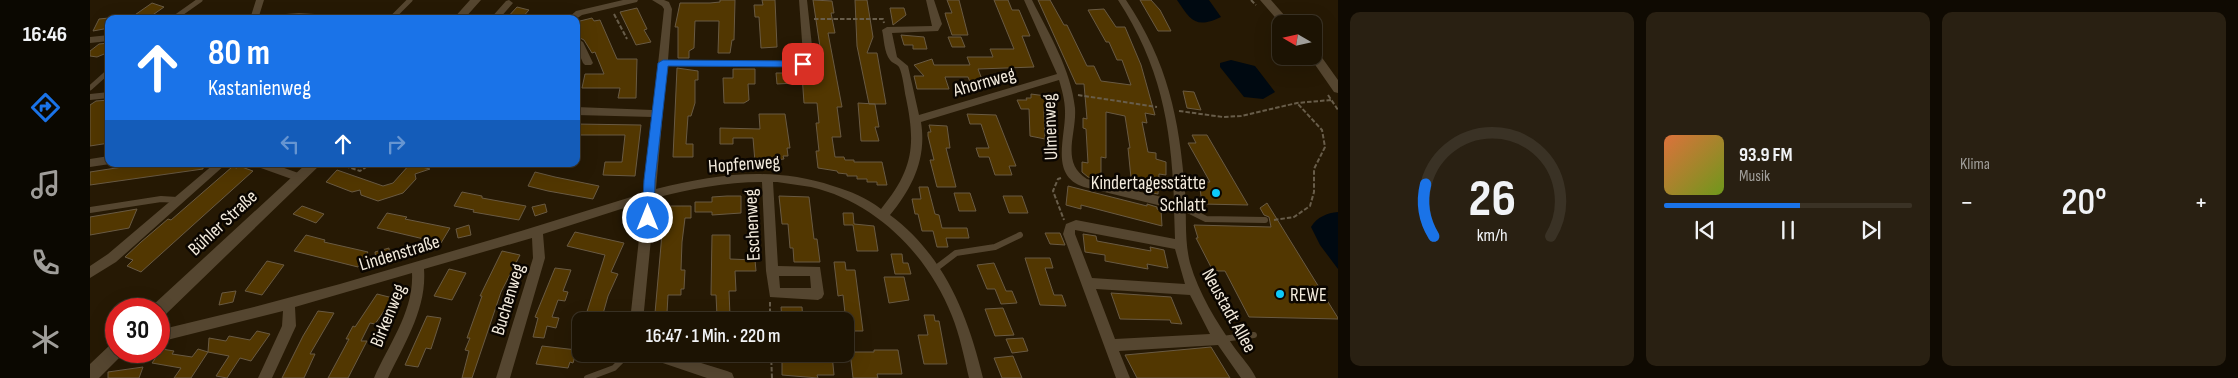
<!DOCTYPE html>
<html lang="de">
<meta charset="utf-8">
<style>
:root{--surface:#1c1303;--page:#292012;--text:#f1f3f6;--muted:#a09e9a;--line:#3a3225;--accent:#1a73e8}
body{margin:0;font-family:"Sofia Sans Condensed",sans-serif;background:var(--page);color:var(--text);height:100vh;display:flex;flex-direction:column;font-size:19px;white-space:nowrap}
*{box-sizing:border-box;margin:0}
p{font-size:16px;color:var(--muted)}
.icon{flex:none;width:28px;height:28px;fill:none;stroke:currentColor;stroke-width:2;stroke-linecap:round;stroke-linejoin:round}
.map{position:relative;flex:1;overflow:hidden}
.side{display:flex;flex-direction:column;gap:12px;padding:12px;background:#0f0a02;width:900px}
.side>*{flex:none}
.hud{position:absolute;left:15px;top:15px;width:475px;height:152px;border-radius:10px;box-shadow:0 5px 20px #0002,0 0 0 1px var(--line);background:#1a73e8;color:#fff;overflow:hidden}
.needle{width:32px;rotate:279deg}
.controls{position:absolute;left:1182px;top:15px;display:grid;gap:10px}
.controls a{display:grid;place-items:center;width:50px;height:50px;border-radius:10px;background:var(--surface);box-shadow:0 5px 20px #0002,0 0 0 1px var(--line);font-size:25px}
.speed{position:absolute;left:15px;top:298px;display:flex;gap:10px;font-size:25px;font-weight:700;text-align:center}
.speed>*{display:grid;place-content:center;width:65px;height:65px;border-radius:50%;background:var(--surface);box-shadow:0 5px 20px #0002,0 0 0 1px var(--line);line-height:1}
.speed .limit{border:8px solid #d22;background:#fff;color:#111}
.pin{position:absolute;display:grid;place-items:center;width:42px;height:42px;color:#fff;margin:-21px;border-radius:10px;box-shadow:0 2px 8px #0006}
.me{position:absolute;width:55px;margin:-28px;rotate:0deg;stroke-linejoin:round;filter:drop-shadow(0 0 4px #0008)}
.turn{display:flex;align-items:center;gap:18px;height:105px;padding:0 20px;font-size:22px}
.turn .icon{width:65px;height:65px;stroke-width:2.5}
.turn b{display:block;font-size:35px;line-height:42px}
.lanes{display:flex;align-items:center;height:48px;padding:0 20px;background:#0003;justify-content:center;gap:25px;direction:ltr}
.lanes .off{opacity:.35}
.big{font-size:38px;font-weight:600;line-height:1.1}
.side .widget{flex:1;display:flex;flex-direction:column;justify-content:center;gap:8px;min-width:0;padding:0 18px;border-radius:10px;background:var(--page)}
.side .dial{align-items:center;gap:0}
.dial svg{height:130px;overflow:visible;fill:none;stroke:var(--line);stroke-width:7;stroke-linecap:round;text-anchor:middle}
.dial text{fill:var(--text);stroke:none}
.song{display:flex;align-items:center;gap:15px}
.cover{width:60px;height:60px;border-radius:8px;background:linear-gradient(135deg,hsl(20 70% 55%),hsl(80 70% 35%))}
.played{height:5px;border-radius:2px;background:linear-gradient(90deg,var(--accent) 55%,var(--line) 55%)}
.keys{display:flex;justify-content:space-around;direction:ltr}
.heat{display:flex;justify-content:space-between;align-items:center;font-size:28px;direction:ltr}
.side .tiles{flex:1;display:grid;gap:12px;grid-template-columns:repeat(3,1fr)}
.trip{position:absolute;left:482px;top:312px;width:282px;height:50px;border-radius:10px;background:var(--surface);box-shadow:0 5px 20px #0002,0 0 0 1px var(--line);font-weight:600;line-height:50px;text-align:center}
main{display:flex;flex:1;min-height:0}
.tab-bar{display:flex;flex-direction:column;width:90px;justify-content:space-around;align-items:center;background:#0b0801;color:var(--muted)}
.tab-bar .icon{width:35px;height:35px}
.tab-bar .on{color:var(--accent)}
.tab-bar b{font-size:22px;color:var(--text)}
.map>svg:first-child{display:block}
</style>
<main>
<nav class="tab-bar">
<b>16:46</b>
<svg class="icon on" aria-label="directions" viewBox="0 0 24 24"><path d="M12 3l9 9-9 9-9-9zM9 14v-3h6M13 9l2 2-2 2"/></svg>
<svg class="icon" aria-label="music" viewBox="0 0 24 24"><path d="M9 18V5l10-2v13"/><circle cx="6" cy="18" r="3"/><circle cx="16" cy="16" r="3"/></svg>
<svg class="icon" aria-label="phone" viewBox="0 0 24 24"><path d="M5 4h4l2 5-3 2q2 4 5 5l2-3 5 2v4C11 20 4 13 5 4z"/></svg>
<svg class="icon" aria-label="climate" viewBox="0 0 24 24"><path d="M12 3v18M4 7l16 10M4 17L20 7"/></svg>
</nav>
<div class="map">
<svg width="1248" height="378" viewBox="0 0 1248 378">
<rect width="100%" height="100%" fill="#261904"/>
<path fill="#000911" d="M1087 0H1119L1131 17C1106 29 1101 21 1087 0Z
M1141 60 1165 66 1185 92 1173 99 1154 97 1130 67V63Z
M1248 212V269L1230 245 1221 227C1227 217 1237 213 1248 212Z"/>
<path fill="#523701" stroke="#695a43" d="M630 0H645L644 40H642L640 53H628L629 21H605L604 48 599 51V58H588V27H585L590 3H620L630 2Z
M672 0H685L687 47 671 48 669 17H665L664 5H673Z
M723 0 742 1 744 13H741L745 33H738L752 107H747L751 137H742L745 157H754L755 160H764V162H792L797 185H787V182H777V179H767V176H757V174L748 173 747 171 728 168 726 151H729L726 123H729L727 103H714L712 75H729L725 47H730Z
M765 0H777L783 37 777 53H787L796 104H779L767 46Z
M857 0H869L878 35H862L856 17 855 13H862Z
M904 0H918L922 10H929L940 36H932L944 67 888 69 893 82H880L878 77H855L859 89H827L824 76H834L824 65 842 59 844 65H880L877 57H903L900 49H924Z
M948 0H960L974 25H977L997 66H1004L1011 81 1041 85 1032 60H1027L1019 42H1016L998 10 1014 9 1026 27H1035L1051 65 1065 115 1055 113 1057 123 1052 122 1058 152 1066 153V159L1076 162V175L1069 174 1068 194 1058 192 1059 184 1041 178 1038 148H1040L1035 116 1016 112V158L1011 157V176L1009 175V180L998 177 992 172V162L998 163 996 129 993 128V118L997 119 994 84H986Z
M1050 0H1061L1070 10 1081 31H1068Z
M62 3 74 7 57 19H39Z
M427 7 439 10 431 19H416Z
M547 8 557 29 554 30 561 42 546 45 530 12Z
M800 8H814L816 15 803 25Z
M19 18V28L3 31 9 19Z
M502 18 504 21 510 20 527 59H547L546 98H528L530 88H492L495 74H514L505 52 502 53 494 40 486 36V22Z
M811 35 834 37 837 49H823V45H814Z
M858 37H871L875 47H862Z
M19 43V52L7 57 0 56V51L9 44Z
M587 68 608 71V80H605V103L601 116H598L596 144H603V157H583Z
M643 69H665V84H658L659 100 654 103H634L633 78H643Z
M686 73H704L705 83 687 84Z
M1093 91 1104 92 1111 110 1097 108Z
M941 94 956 96 958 109H954L955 139 940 136 939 109H931L927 100H937L936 98H941Z
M19 100V143L0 146V105L6 101Z
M768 103 785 104 789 127H785L789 141H771Z
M669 114H695L700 148H697L698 156H693L694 159 665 162 663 138H643V144H630V128L670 129Z
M877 114 906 115 926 166H919L922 175H905L899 157H889L886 148H899L891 124H880Z
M486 124 551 125 545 176 513 175 515 162H532L535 135H486Z
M839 125 857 126 860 148H856L866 187H847L840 160H844L838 136V132H841Z
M1102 135H1117L1158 205 1112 204 1110 188 1117 189 1113 182H1120L1098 143H1106Z
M52 164H113V169L0 185V172Z
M320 164 340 169 325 174 326 179 313 193 288 201 271 195 270 190 262 192 236 182 247 170 293 186 303 183Z
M149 166 163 171 51 272 37 266 43 260 35 257 51 242 78 219 81 220 142 167 147 168Z
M445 172 465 177 509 186 503 199 458 191 438 186Z
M978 186 1057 206V204L1067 207V209L1071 210 1072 226 991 205V209L976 205Z
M829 187H838L845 214 849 215 852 228H877L879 238H856L858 247H847L843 231H832L828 214H825L822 199H831Z
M372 192 392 196V198L436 206 429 220 383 212 384 210 364 206Z
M864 193H880L886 211H869Z
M637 196H651V213L622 215V212H605V202H622V197Z
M689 196 719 197 724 239H727L730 262H704L703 248H700L698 224H692Z
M913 196H932L938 213H919Z
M1177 203 1248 318V319L1159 317 1135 271H1123L1106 238H1108L1104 225 1181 227 1179 217 1174 215 1170 208Z
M455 204 457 212 445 216 442 207Z
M212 206 215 207 234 214 226 223 203 214Z
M578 206H601V218H595L592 242 591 270H595L594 289H591V295H578L577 313H565L572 234H576Z
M47 209 39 228 0 235V217Z
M297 213 317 217 315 219 360 228 351 243 287 228Z
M753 213H763L764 224 784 226 788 251H767L763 225H754Z
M379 225 381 235 368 238 366 229Z
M485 232 534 243 521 272 528 274 518 296 511 321H494L515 255 477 246Z
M955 233H970L975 245 960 244Z
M993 234 1006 236 1007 241 1061 251 1060 247 1074 250 1078 268 1057 264 1058 269 1015 261V255L995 252Z
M216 235 235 240 234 242 278 252 268 267 204 251Z
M622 235H640V259L665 260 666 271H645L646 291H639L640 316H627L626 295H621Z
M299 248 300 258 286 262 285 252Z
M412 251 430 255 411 292 382 378H372L379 351 375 350 380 338H377L392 296H390Z
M801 254H812L813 263H818L821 274H805Z
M935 258H960L963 268H955L964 295H972L976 306 950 305Z
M177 261 194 265 172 295 155 291Z
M744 262H755L756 270H765L773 331H757L753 295 748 296Z
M904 263 916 291H922L927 303 911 304 905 289H897L887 265Z
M465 268 481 270 473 291 478 292 475 301 468 300 462 317 469 318 466 328 457 326 454 338 443 337 448 318 445 317Z
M359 269 376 273 362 300 344 296Z
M794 277H814L819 300 799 303Z
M146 291 143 302 129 305 132 293Z
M1021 293 1081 297 1092 324 1081 323 1080 320 1030 319Z
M287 294 303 298 285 324 280 323 271 341H277L258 378H238L259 339H256L263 326 265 327Z
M691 307H712L713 321H692Z
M913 308 924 335 905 336 895 309Z
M228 311 244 313 220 354H225L214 378H192L213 336Z
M834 315H844L845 321H849L857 364H834L828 335H838Z
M337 316 351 318 341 349 336 348 328 367 315 365Z
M167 331 180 334 161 361 150 358 137 378 126 376 139 356 118 352 101 378H84L91 368 62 363 72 349 84 351 82 354 102 357 108 349 118 352 119 338 136 341 139 336 160 340Z
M933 338 938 351 922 353 916 339Z
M452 346 487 350 483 363 480 362 478 368 446 364Z
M1121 347 1140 378H1047L1035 355Z
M784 350H808L812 374H787L788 378H763L760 352H784Z
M692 354H742L744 375H727L728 378 692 375Z
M923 356 932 378H912L904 358Z
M53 367 49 378H18V372Z"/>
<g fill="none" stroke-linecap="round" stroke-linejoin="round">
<path stroke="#685d4a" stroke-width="2" stroke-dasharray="4.5 2" stroke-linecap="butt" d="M1161 0 1166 5
M524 14 537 39
M455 19 473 15
M724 19H793L794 23
M1211 56 1214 61
M988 95 1067 107
M1238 95 1248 110
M1089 111 1133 117 1151 116 1207 103 1241 100
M249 164 270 171 281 164
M971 178 968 179 963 191 974 220
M1184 220 1204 217 1220 206 1224 192V169L1235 147 1232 130 1207 103
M680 302V321
M681 354 682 378"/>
<path stroke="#554630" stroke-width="5" d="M83 19 110 0
M301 19 320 0
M0 88 19 71"/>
<path stroke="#554630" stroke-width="6" d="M1090 206 1116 219 1175 220
M0 210 71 199 87 200
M845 269 866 253 905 247 930 235
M1132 339 1164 335
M497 378 524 368 538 354"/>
<path fill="#554630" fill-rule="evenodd" d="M166 0H174L169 16 209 13 256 16 260 19H160Z
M419 0 423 3 409 19H400L416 1Z
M533 0H548L547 2 492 15 486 19H477L486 11Z
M562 0H574L579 2 582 9 578 60 710 61 713 55 709 0H717L723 55 716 66 713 67 577 66 566 189C627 174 682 166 743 186 760 191 777 198 791 209 823 170 826 146 816 98 814 89 813 75 809 67 807 64 802 63 800 60 794 53 794 38 792 30L797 27 842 26 836 0H844L852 24 848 31 802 33 807 57 818 66 829 115 967 74 934 0H942C959 34 981 69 985 108 987 134 970 162 997 179L1084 200C1081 123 1070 65 1028 0H1036C1078 63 1089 117 1095 191 1097 215 1094 239 1100 263 1109 294 1126 321 1144 347 1151 357 1161 367 1166 378H1151L1128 345 1029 351 1040 378H1026L973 234 976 224 986 220 1085 239 1084 209 994 187C959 176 976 137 975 111 975 101 972 90 969 80L831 122C837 159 822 188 800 215 854 255 878 315 893 378H879C874 357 870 336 862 316 838 255 786 202 721 187 710 185 698 184 687 182H683L688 266 730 267 734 294 732 298 728 300 680 297 676 271 672 182C635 182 600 189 565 198L553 321H540L553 202 453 234 455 258 420 378H406L443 258 442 238 334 269C337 309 314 344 298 378H284C299 344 324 311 322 273L205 307 206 326 182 378H168L192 326 193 311 69 342V330L160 308 250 284 431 231 554 193 563 117 486 115V107L563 110 574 9 572 6ZM985 230 1085 249 1095 284 1002 278 985 234ZM689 276H720L721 288H690ZM1006 289 1100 295 1120 334 1025 339Z
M19 35V41L0 43V37Z
M486 38 493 42 503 63 501 65H495L493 63 486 46Z
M19 92V98L0 100V94Z
M19 156 20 164 0 167V159Z
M124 164H136L26 262 0 278V266L18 254Z
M167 164H183L214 175 216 178 210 182 168 167Z
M556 354H582L637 371 642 373 644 378H617L558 358Z"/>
<path fill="#554630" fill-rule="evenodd" d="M380 0H391L374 19H363Z
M1170 0H1181L1202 24H1191Z
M1224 51 1228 52 1248 80V93L1244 92 1219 56H1224Z
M216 164H231L75 315 69 317V309H62L63 305Z
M26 342V351H34L32 355 9 378H0V364L20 345Z"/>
</g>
<path fill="#1a73e8" stroke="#114b97" d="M573 60 713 61 718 64 713 67 578 66 565 180 564 218 558 223 552 218 554 180 568 63Z"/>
<g fill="#0ccafa" stroke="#0b0601" stroke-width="2">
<circle cx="1126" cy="193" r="5"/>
<circle cx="1190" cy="294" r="5"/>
</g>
<g text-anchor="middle" stroke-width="5" stroke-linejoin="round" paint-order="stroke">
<g font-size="19" fill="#f3ebdd" stroke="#0b0601">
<text transform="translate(894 81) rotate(-16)" y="7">Ahornweg</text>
<text transform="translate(959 127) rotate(-92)" y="7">Ulmenweg</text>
<text transform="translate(654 163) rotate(-4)" y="7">Hopfenweg</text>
<text transform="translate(132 222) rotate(-43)" y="7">Bühler Straße</text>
<text transform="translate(661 225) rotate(-93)" y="7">Eschenweg</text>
<text transform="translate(309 252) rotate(-17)" y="7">Lindenstraße</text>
<text transform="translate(417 299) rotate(-73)" y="7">Buchenweg</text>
<text transform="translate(1140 310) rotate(61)" y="7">Neustadt Allee</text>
<text transform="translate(297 315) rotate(-68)" y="7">Birkenweg</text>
</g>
<g font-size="19" fill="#f3ebdd" stroke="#0b0601" text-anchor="end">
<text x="1116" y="189">Kindertagesstätte<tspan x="1116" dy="22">Schlatt</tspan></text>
<text x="1200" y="301" text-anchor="start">REWE</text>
</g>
</g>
</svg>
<div class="controls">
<a><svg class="needle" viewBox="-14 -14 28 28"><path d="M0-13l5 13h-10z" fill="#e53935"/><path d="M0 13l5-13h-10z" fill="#a09e9a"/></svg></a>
</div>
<div class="speed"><div class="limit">30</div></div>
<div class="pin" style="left:713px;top:64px;background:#d93025"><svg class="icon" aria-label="arrive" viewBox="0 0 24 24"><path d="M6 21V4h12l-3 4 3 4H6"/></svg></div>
<svg class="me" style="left:558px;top:218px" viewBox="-20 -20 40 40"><circle r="17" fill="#1a73e8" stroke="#fff" stroke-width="3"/><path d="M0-11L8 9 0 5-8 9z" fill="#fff"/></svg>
<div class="trip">16:47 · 1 Min. · 220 m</div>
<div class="hud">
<div class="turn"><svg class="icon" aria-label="ahead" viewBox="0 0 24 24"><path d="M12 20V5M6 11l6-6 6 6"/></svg><div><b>80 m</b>Kastanienweg</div></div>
<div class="lanes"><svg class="icon off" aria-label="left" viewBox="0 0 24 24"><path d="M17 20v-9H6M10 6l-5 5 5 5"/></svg><svg class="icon" aria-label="ahead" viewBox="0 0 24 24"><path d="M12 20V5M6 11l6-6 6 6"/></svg><svg class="icon off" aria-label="right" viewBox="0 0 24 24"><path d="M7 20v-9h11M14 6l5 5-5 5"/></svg></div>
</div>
</div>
<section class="side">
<div class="tiles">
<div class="widget dial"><svg viewBox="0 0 100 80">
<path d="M14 69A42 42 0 1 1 86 69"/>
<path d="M14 69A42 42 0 0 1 9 37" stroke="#1a73e8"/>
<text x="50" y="56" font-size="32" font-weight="700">26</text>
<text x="50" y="72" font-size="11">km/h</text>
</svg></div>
<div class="widget">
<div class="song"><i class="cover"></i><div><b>93.9 FM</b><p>Musik</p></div></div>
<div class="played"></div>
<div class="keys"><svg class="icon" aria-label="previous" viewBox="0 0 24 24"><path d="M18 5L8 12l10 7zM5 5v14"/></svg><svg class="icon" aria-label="pause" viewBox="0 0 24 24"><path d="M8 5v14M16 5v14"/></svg><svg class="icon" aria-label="next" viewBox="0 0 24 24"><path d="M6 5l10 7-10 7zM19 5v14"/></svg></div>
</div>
<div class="widget"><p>Klima</p>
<div class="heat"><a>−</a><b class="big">20°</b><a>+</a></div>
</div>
</div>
</section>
</main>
